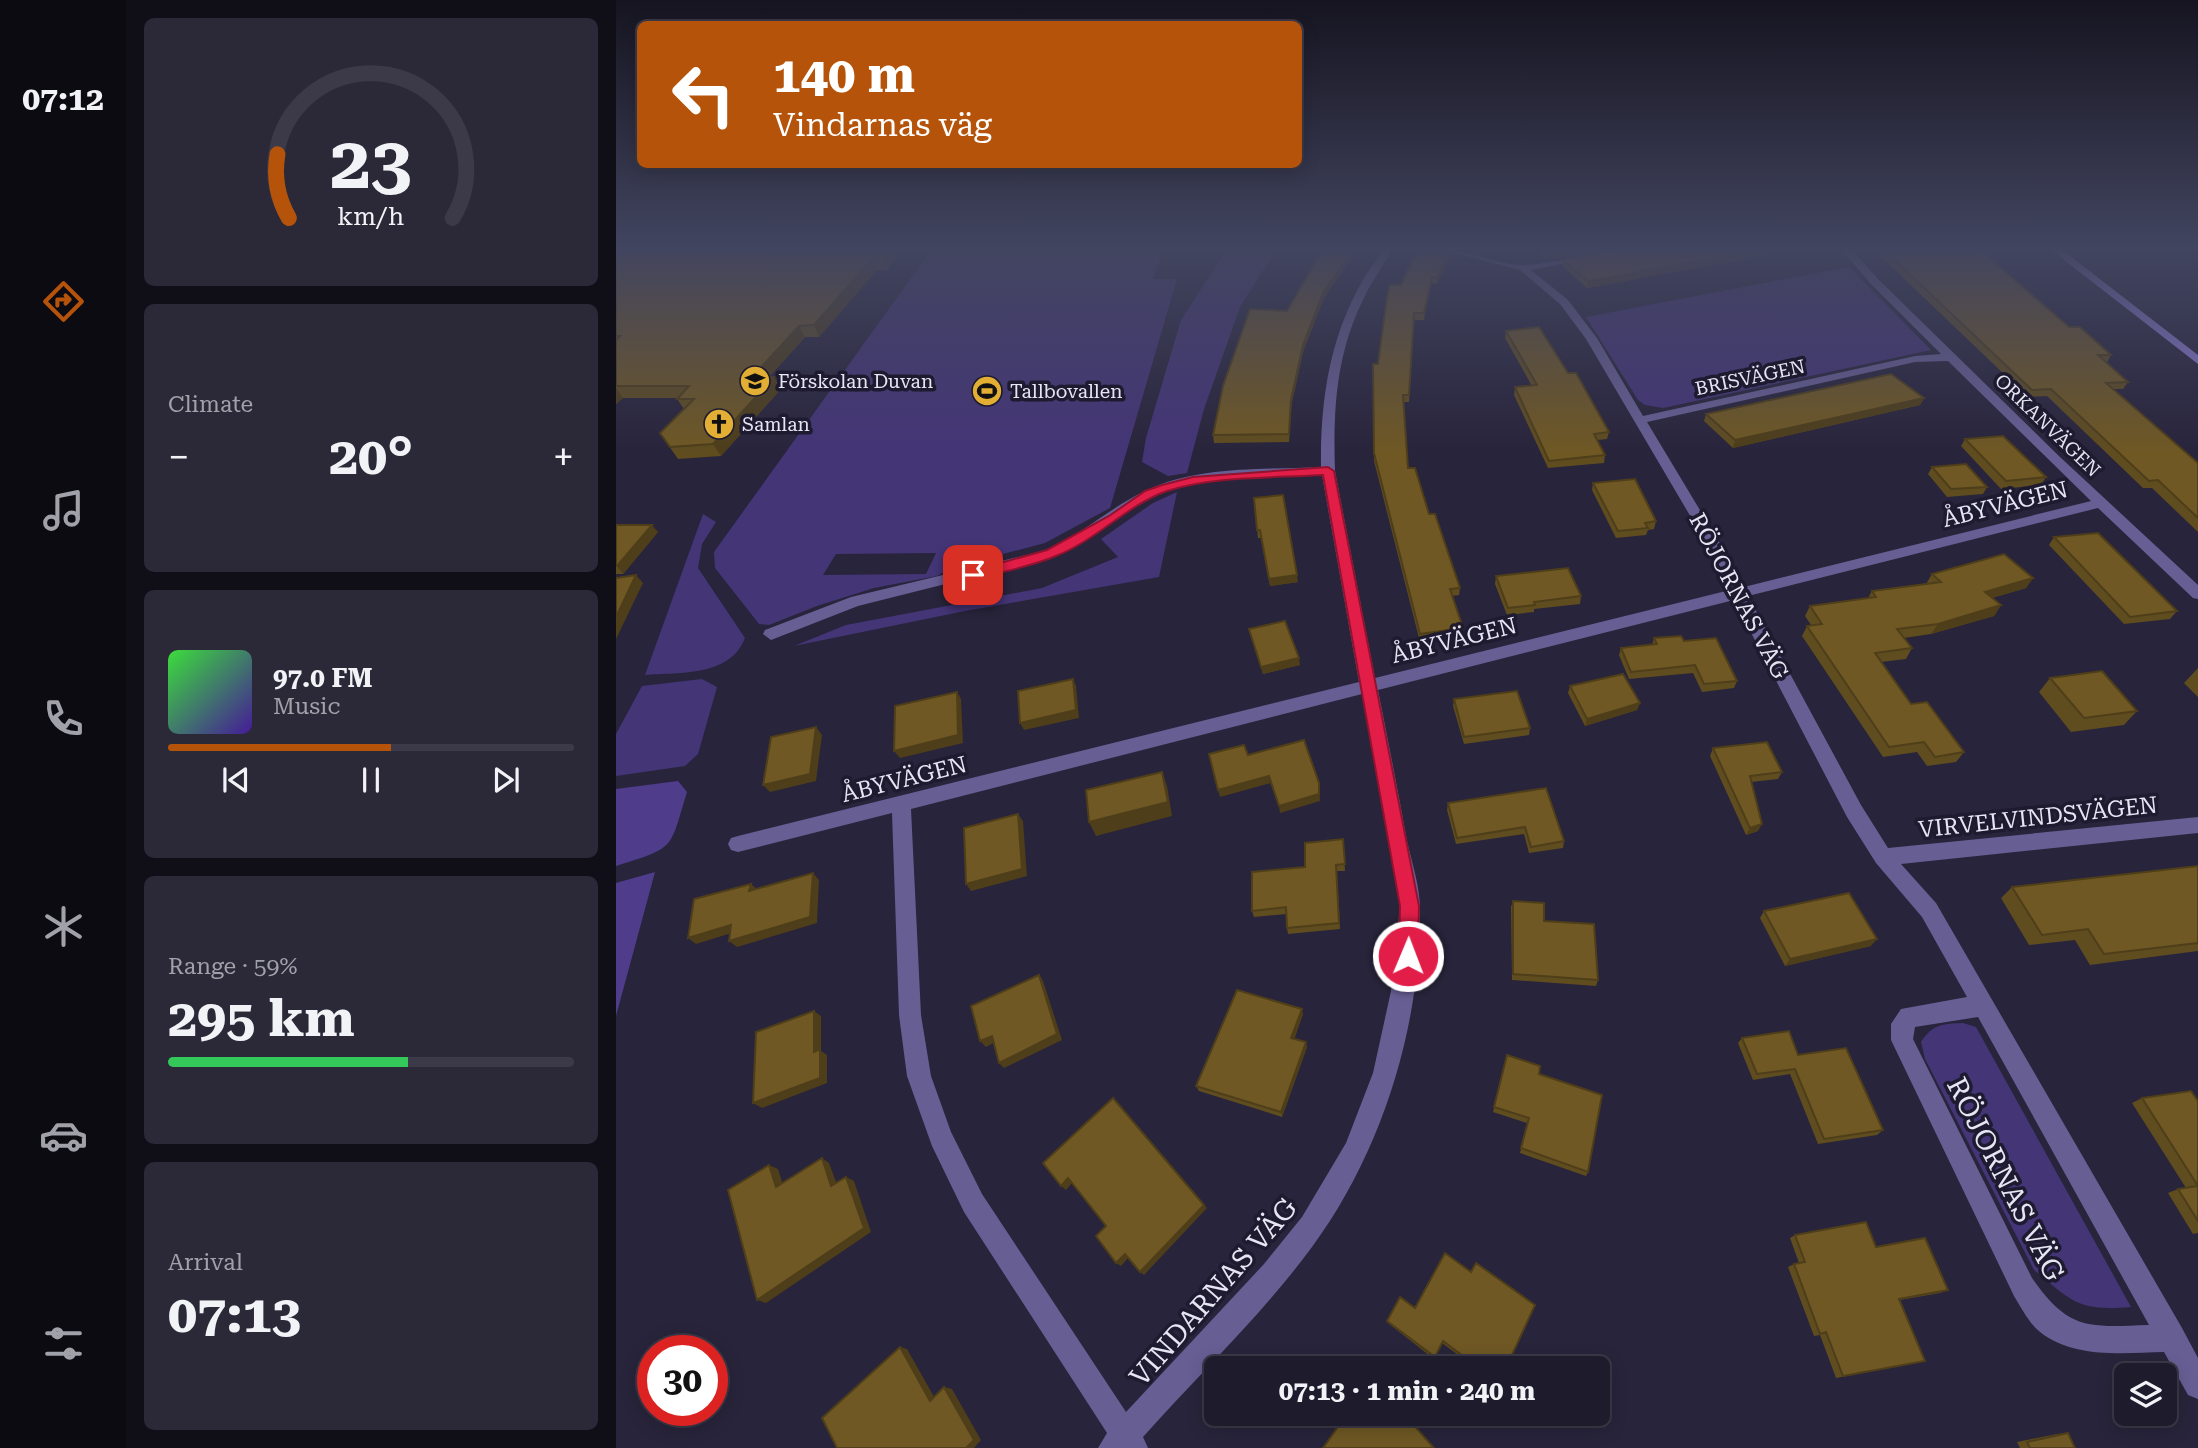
<!DOCTYPE html>
<meta charset="utf-8">
<style>
:root{--surface:#1e1b2c;--page:#2b2838;--text:#f1f3f6;--muted:#a1a1a9;--line:#3c3948;--accent:#b45309}
body{margin:0;font-family:"Roboto Serif",serif;background:var(--page);color:var(--text);height:100vh;display:flex;flex-direction:column;font-size:26px;white-space:nowrap}
*{box-sizing:border-box;margin:0}
p{font-size:23px;color:var(--muted)}
.icon{flex:none;width:38px;height:38px;fill:none;stroke:currentColor;stroke-width:2;stroke-linecap:round;stroke-linejoin:round}
.map{position:relative;flex:1;overflow:hidden}
.side{display:flex;flex-direction:column;gap:18px;padding:18px;background:#100f18;width:490px}
.side>*{flex:none}
.guide{position:absolute;left:21px;top:21px;width:665px;height:147px;border-radius:10px;box-shadow:0 4px 18px #0003,0 0 0 2px var(--line);background:#b45309;color:#fff;overflow:hidden}
.tools{position:absolute;left:1498px;top:1363px;display:grid;gap:14px}
.tools a{display:grid;place-items:center;width:63px;height:63px;border-radius:10px;background:var(--surface);box-shadow:0 4px 18px #0003,0 0 0 2px var(--line);font-size:35px}
.speed{position:absolute;left:21px;top:1335px;display:flex;gap:14px;font-size:35px;font-weight:700;text-align:center}
.speed>*{display:grid;place-content:center;width:91px;height:91px;border-radius:50%;background:var(--surface);box-shadow:0 4px 18px #0003,0 0 0 2px var(--line);line-height:1}
.speed .limit{border:10px solid #d22;background:#fff;color:#111}
.pin{position:absolute;display:grid;place-items:center;width:60px;height:60px;color:#fff;margin:-30px;border-radius:14px;box-shadow:0 4px 10px #0006}
.me{position:absolute;width:77px;margin:-38px;rotate:1deg;stroke-linejoin:round;filter:drop-shadow(0 0 5px #0008)}
.turn{display:flex;align-items:center;gap:24px;height:147px;padding:0 21px;font-size:32px}
.turn .icon{width:91px;height:91px;stroke-width:2.5}
.turn b{display:block;font-size:49px;line-height:60px}
.big{font-size:52px;font-weight:700;line-height:1.1}
.side .card{flex:1;display:flex;flex-direction:column;justify-content:center;gap:10px;min-width:0;padding:0 24px;border-radius:10px;background:var(--page)}
.side .dial{align-items:center;gap:0}
.dial svg{height:182px;overflow:visible;fill:none;stroke:var(--line);stroke-width:7;stroke-linecap:round;text-anchor:middle}
.dial text{fill:var(--text);stroke:none}
.song{display:flex;align-items:center;gap:21px}
.cover{width:84px;height:84px;border-radius:10px;background:linear-gradient(135deg,hsl(120 70% 55%),hsl(260 70% 35%))}
.played{height:7px;border-radius:4px;background:linear-gradient(90deg,var(--accent) 55%,var(--line) 55%)}
.keys{display:flex;justify-content:space-around;direction:ltr}
.heat{display:flex;justify-content:space-between;align-items:center;font-size:38px;direction:ltr}
.charge{height:10px;border-radius:5px;background:linear-gradient(90deg,#34c759 59%,var(--line) 0)}
.trip{position:absolute;left:588px;top:1356px;width:406px;height:70px;border-radius:10px;background:var(--surface);box-shadow:0 4px 18px #0003,0 0 0 2px var(--line);font-weight:700;line-height:70px;text-align:center}
main{display:flex;flex:1;min-height:0}
.menu{display:flex;flex-direction:column;width:126px;justify-content:space-around;align-items:center;background:#0c0b12;color:var(--muted)}
.menu .icon{width:49px;height:49px}
.menu .active{color:var(--accent)}
.menu b{font-size:32px;color:var(--text)}
.map>svg:first-child{display:block}
</style>
<main>
<nav class="menu">
<b>07:12</b>
<svg class="icon active" aria-label="directions" viewBox="0 0 24 24"><path d="M12 3l9 9-9 9-9-9zM9 14v-3h6M13 9l2 2-2 2"/></svg>
<svg class="icon" aria-label="music" viewBox="0 0 24 24"><path d="M9 18V5l10-2v13"/><circle cx="6" cy="18" r="3"/><circle cx="16" cy="16" r="3"/></svg>
<svg class="icon" aria-label="phone" viewBox="0 0 24 24"><path d="M5 4h4l2 5-3 2q2 4 5 5l2-3 5 2v4C11 20 4 13 5 4z"/></svg>
<svg class="icon" aria-label="climate" viewBox="0 0 24 24"><path d="M12 3v18M4 7l16 10M4 17L20 7"/></svg>
<svg class="icon" aria-label="car" viewBox="0 0 24 24"><path d="M5 17H2v-5l4-1 3-4h7l3 4 3 1v5h-3M9 17h6M6 11h13"/><circle cx="7" cy="17" r="2"/><circle cx="17" cy="17" r="2"/></svg>
<svg class="icon" aria-label="filters" viewBox="0 0 24 24"><path d="M4 7h16M4 17h16"/><circle cx="9" cy="7" r="2"/><circle cx="15" cy="17" r="2"/></svg>
</nav>
<section class="side">
<div class="card dial"><svg viewBox="0 0 100 80">
<path d="M14 69A42 42 0 1 1 86 69"/>
<path d="M14 69A42 42 0 0 1 9 41" stroke="#b45309"/>
<text x="50" y="56" font-size="32" font-weight="700">23</text>
<text x="50" y="72" font-size="11">km/h</text>
</svg></div>
<div class="card"><p>Climate</p>
<div class="heat"><a>−</a><b class="big">20°</b><a>+</a></div>
</div>
<div class="card">
<div class="song"><i class="cover"></i><div><b>97.0 FM</b><p>Music</p></div></div>
<div class="played"></div>
<div class="keys"><svg class="icon" aria-label="previous" viewBox="0 0 24 24"><path d="M18 5L8 12l10 7zM5 5v14"/></svg><svg class="icon" aria-label="pause" viewBox="0 0 24 24"><path d="M8 5v14M16 5v14"/></svg><svg class="icon" aria-label="next" viewBox="0 0 24 24"><path d="M6 5l10 7-10 7zM19 5v14"/></svg></div>
</div>
<div class="card"><p>Range · 59%</p><b class="big">295 km</b><div class="charge"></div></div>
<div class="card"><p>Arrival</p><b class="big">07:13</b></div>
</section>
<div class="map">
<svg width="1582" height="1448" viewBox="0 0 1582 1448">
<rect width="100%" height="100%" fill="#28243b"/>
<path fill="#443577" fill-rule="evenodd" d="M316 249H547L537 279H561L494 508 429 543 334 568 321 576 258 588 201 606 153 625 143 624 99 568 98 552ZM320 553 310 574 207 575 220 554Z
M611 249H660L624 307 588 409 571 473 552 476 526 462 530 438 565 320Z
M1233 267 1315 350 1047 408 1029 405 1022 400 970 317Z
M561 492 543 577 349 611 178 646 230 625 426 588 502 557 485 539 537 503Z
M87 514 100 522 86 544 82 568 129 638C114 677 64 672 29 675Z
M86 679 101 687 82 754 69 766 0 776V734L26 686Z
M1347 1023 1360 1027 1515 1307C1462 1311 1458 1303 1418 1270L1309 1059 1305 1042C1317 1024 1326 1024 1347 1023Z"/>
<path fill="#4f3d8c" d="M62 781 71 792C53 851 60 847 0 866V789Z
M39 872 0 1016V883Z"/>
<g fill="none" stroke-linecap="round" stroke-linejoin="round">
<path fill="#675f94" fill-rule="evenodd" d="M768 249H778C725 321 716 383 719 471L759 678 1114 590 1106 570 970 339 944 304 904 270 822 249C852 249 883 266 909 265 945 263 981 249 1018 249L915 270 952 300 981 338 1027 416 1299 356 1325 354 1254 283 1225 249H1235L1262 279 1444 457 1582 585V599L1577 598 1482 508 1132 596 1245 805 1272 848 1582 817V833L1285 864 1320 903 1566 1328 1582 1358V1399L1572 1395 1548 1352C1508 1353 1458 1359 1424 1332 1413 1323 1406 1309 1398 1296L1275 1040V1024L1285 1009 1351 997 1306 917 1260 863 1231 817 1118 600 762 690C772 740 782 791 791 841 796 863 804 887 804 909 805 1026 766 1152 696 1247 646 1315 583 1374 527 1437L532 1448H482L491 1433 348 1212 316 1146 291 1076 283 1015 276 813 122 852 115 850 112 844 115 838 122 836 743 682 706 475C652 478 589 473 540 496 503 513 475 543 437 557L242 606 155 640 147 634 149 630 235 597 427 551C465 536 493 508 529 491 582 465 648 470 705 467 704 387 718 313 768 249ZM1332 361 1475 501 1128 587 1120 570 1031 422 1299 362ZM746 694 784 906 775 991 757 1073 730 1143 686 1217 648 1264 510 1412 366 1194 335 1132 315 1076 305 1015 295 809ZM1362 1017 1533 1325C1472 1327 1453 1331 1416 1278L1297 1039 1299 1027Z"/>
<path fill="#8c7dd2" fill-rule="evenodd" d="M1434 249H1445L1582 355V364Z"/>
</g>
<path fill="#5f4c1f" d="M0 249H285L272 270H261L203 337H189L153 377H158L165 389 105 456 62 459 44 433 68 409 61 399 62 398H7L0 404Z
M835 249V255L821 284 815 283 808 320H798L793 402H788L792 468 813 514 844 588 843 595 836 596 847 628V636L804 642 758 461 757 364H762L785 285Z
M920 249H1183L971 288 946 266 947 260 993 250 930 259Z
M1257 249H1363L1453 327 1495 355 1491 362H1489L1512 382 1507 389H1497L1582 463V532L1536 488H1527L1431 396 1412 397Z
M707 300 687 352 675 407 673 442 598 443 597 435 671 311Z
M890 331 993 432 991 439 981 440 989 455 988 463 932 468 898 395 899 387 916 386 889 338Z
M1308 398 1304 405 1117 448 1088 421 1090 414Z
M1349 439 1430 477 1425 485 1385 489 1345 446Z
M1316 467 1371 487 1367 494 1331 497 1312 474Z
M977 483 1040 521 1038 529 1032 530 1030 535 1000 538 976 490Z
M638 498 682 582 654 586 645 538H642Z
M0 525 42 532 7 574H0Z
M1438 537 1561 611 1554 619 1508 624 1433 545Z
M1316 574 1417 578 1410 588 1376 598 1385 605 1378 616 1315 634 1288 638 1296 648 1290 659 1265 662 1295 704 1348 752 1340 762 1311 766 1301 752 1267 757 1186 636 1191 626 1195 625 1189 616 1194 606 1252 598 1256 591 1310 584Z
M880 576 965 596 964 604 918 609V612L891 615 879 584Z
M633 629 684 665 647 674Z
M1038 638 1068 641 1121 681 1118 688 1086 692 1077 673 1013 679 1003 655 1005 648 1036 645Z
M1582 668V697L1568 683Z
M1434 678 1521 711 1508 725 1455 732 1423 692Z
M954 686 1024 703 1021 710 969 726 952 693Z
M838 699 914 728 913 735 848 744 837 706Z
M1097 748 1166 772 1162 779 1135 782 1142 831 1130 835 1094 756Z
M930 788 948 841 947 848 913 853 908 834 840 844 831 810 832 803Z
M727 839 729 871H721L724 929 672 934 671 928V914L638 917 636 911 689 867Z
M1582 866V951L1474 965 1459 940 1413 945 1385 898 1396 887Z
M897 901 928 921 982 980 980 986 896 980 895 907Z
M1148 911 1255 946 1169 966 1144 918Z
M687 1014 678 1039 691 1047 666 1117 583 1091 580 1086Z
M1126 1038 1182 1055 1267 1130 1261 1135 1202 1144 1174 1074 1137 1080 1122 1043Z
M891 1055 923 1074 972 1172 970 1176 904 1153 911 1123 877 1112Z
M1526 1098 1582 1101V1233L1577 1234 1552 1193 1562 1189 1570 1188 1516 1103Z
M1179 1235 1260 1247 1332 1290 1324 1293 1284 1300 1309 1361 1220 1378 1204 1335 1198 1336 1172 1267 1178 1264 1183 1263 1174 1238Z
M799 1308 890 1368H860L826 1343 818 1359 772 1323 771 1321Z
M1452 1433 1459 1448H1404L1401 1442 1441 1434Z"/>
<path fill="#4e3e19" d="M274 249H285L272 270 268 259Z
M737 249H742L707 300 687 352 675 407 673 442V434L675 400 687 345 707 293Z
M835 249V255L821 284V277Z
M954 249H1004L930 259 931 252Z
M1149 249H1183L971 288 972 281Z
M256 259 261 270 203 337 198 325Z
M816 277 815 283 808 320V313Z
M183 326 189 337 143 388 136 377Z
M158 377 165 389 105 456 97 444Z
M0 388 7 398 0 404Z
M1308 398 1304 405 1117 448 1119 440Z
M36 525 42 532 7 574 1 566Z
M20 575 27 583 0 639V617Z
M681 575 682 582 654 586 653 579Z
M1417 578 1410 588 1362 602 1369 592Z
M1385 605 1378 616 1315 634 1322 624Z
M683 658 684 665 647 674 645 667Z
M457 679 460 686 463 718 408 730 404 723Z
M341 692 345 699 347 743 284 758 278 751Z
M1024 703 1021 710 969 726 971 719Z
M200 727 206 735 200 781 154 792 147 785Z
M546 772 551 786 556 816 480 836 473 822Z
M653 776 655 783 604 797 602 790Z
M703 783 704 801 664 813 663 806Z
M402 814 407 821 411 876 355 891 350 884Z
M1146 824 1142 831 1130 835 1134 828Z
M197 873 203 880 201 923 121 947 113 941Z
M135 884 142 890 133 891Z
M115 925 122 931 80 944 72 938Z
M1261 939 1255 946 1169 966 1174 959Z
M423 975 427 981 446 1040 388 1068 383 1063Z
M686 1009 687 1014 677 1043 675 1038Z
M198 1011 205 1016V1051L211 1055V1083L146 1108 137 1103 198 1052Z
M376 1036 381 1041 370 1047 364 1041Z
M690 1042 691 1047 666 1117 665 1112Z
M206 1158 213 1163 223 1190 215 1186Z
M153 1165 162 1169 169 1191 160 1187Z
M230 1177 238 1181 255 1232 150 1303 141 1300Z
M452 1178 457 1182 450 1190 445 1186Z
M588 1205 591 1208 528 1275 524 1272Z
M509 1254 513 1257 505 1266 500 1263Z
M284 1347 291 1349 321 1402 314 1401Z
M328 1387 336 1389 365 1440 358 1448H350Z"/>
<path fill="#6f5824" stroke="#4e3e19" stroke-width="2" d="M0 249H274L268 259H256L198 325 183 326 136 377H158L97 444 54 447 44 433 78 399H61L73 386H0V340L4 336H0Z
M707 249H737L707 293 687 345 675 400 673 434 597 435 607 386 634 309 671 311Z
M802 249H835L821 277H816L808 313H798L793 395H787L792 468H799L813 514H819L844 588 834 589 847 628 804 634 758 453 757 364H762L771 297 774 285H785Z
M928 249H954L931 252Z
M1000 249H1149L972 281 947 260Z
M1267 249H1363L1453 327H1464L1495 355H1482L1512 382 1490 383 1582 463V518L1542 480 1533 481 1435 389 1416 390Z
M923 327 952 373H960L993 432 978 434 989 455 933 461 899 387 921 385 890 331Z
M1275 374 1308 398 1119 440 1090 414Z
M1387 436 1430 477 1390 481 1349 439Z
M1350 464 1371 487 1335 489 1316 467Z
M1019 479 1040 521 1029 523 1032 528 1002 531 977 483Z
M667 495 681 575 653 579 644 530H641L638 498Z
M0 525H36L1 566H0Z
M1482 533 1561 611 1514 617 1438 537Z
M1388 554 1417 578 1369 592 1385 605 1322 624 1281 629 1296 648 1259 653 1295 704 1311 702 1348 752 1319 757 1308 742 1273 747 1191 626 1206 624 1194 606 1260 597 1256 591 1325 582 1316 574Z
M952 568 965 596 918 602 919 605 892 608 880 576Z
M20 575 0 617V578Z
M669 621 683 658 645 667 633 629Z
M1065 636 1068 641 1100 638 1121 681 1088 684 1079 665 1015 672 1005 648 1041 644 1038 638Z
M1486 671 1521 711 1468 718 1434 678Z
M1007 674 1024 703 971 719 954 686Z
M457 679 460 710 404 723 402 691Z
M901 691 914 728 848 737 838 699Z
M341 692 342 735 278 751 279 706Z
M200 727 194 774 147 785 155 737Z
M688 740 703 783V794L663 806 653 776 602 790 593 754 628 745 632 755Z
M1151 742 1166 772 1134 776 1146 824 1134 828 1097 748Z
M546 772 552 802 473 822 470 790Z
M930 788 948 841 915 847 909 827 841 838 832 803Z
M402 814 406 869 350 884 348 828Z
M727 839 729 864 720 865 723 923 671 928 670 907 636 911V872L689 867V843Z
M1582 866V943L1488 954 1472 929 1426 935 1396 887Z
M197 873 194 917 113 941 115 925 72 938 78 899 135 884 133 891Z
M1233 893 1261 939 1174 959 1148 911Z
M897 901 928 903V921L978 924 982 980 897 974Z
M423 975 441 1034 383 1063 376 1036 364 1041 355 1006Z
M621 990 686 1009 675 1038 690 1042 665 1112 580 1086Z
M198 1011V1052L204 1049V1078L137 1103 140 1032Z
M1173 1031 1182 1055 1230 1048 1267 1130 1208 1139 1179 1069 1141 1074 1126 1038Z
M891 1055 924 1066 923 1074 986 1095 972 1172 905 1148 913 1118 878 1107Z
M1575 1091 1582 1101V1221L1562 1189 1582 1186 1526 1098Z
M497 1098 588 1205 524 1272 509 1254 500 1263 480 1236 490 1226 452 1178 445 1186 427 1163Z
M206 1158 215 1186 230 1177 248 1228 141 1300 112 1190 153 1165 160 1187Z
M1250 1222 1260 1247 1309 1238 1332 1290 1283 1299 1309 1361 1227 1376 1210 1332 1204 1334 1178 1264 1189 1262 1179 1235Z
M829 1253 855 1272 860 1263 919 1305 890 1368H863L827 1341 819 1357 771 1321 784 1297 799 1308Z
M284 1347 314 1401 328 1387 358 1440 350 1448H221L206 1418Z
M731 1414H788L818 1448H707Z
M1452 1433 1459 1448H1414L1411 1442Z"/>
<linearGradient id="sky" x2="0" y2="1"><stop stop-color="#161420"/><stop offset="0.55" stop-color="#424560"/><stop offset="1" stop-color="#424560" stop-opacity="0"/></linearGradient>
<rect width="1582" height="452" fill="url(#sky)"/>
<path fill="#e11d48" stroke="#92132f" stroke-width="2" d="M712 467 718 471 803 906 802 956 799 962 792 965 786 962 783 956 784 906 707 475C659 478 597 476 551 491 513 504 479 541 440 556 414 567 384 572 357 580L350 575 352 572 431 550 493 516 529 491 546 485 577 477Z"/>
<defs>
<g id="school-disc" transform="scale(1.575)"><circle r="9.5" fill="#e2af34" stroke="#1e1b30"/><path d="M0-5L7-2L0 1L-7-2ZM-4 1L0 2.5L4 1V4Q0 6-4 4Z" fill="#111"/></g>
<g id="stadium-disc" transform="scale(1.575)"><circle r="9.5" fill="#e2af34" stroke="#1e1b30"/><path d="M0-5a6.5 5 0 1 0 0 10a6.5 5 0 1 0 0-10ZM-3.5-1.8h7v3.6h-7Z" fill="#111"/></g>
<g id="church-disc" transform="scale(1.575)"><circle r="9.5" fill="#e2af34" stroke="#1e1b30"/><path d="M-1.2-6h2.4v3.5h3.3v2.4h-3.3V6h-2.4V-.1h-3.3v-2.4h3.3Z" fill="#111"/></g>
</defs>
<g fill-rule="evenodd">
<use href="#school-disc" x="139" y="381"/>
<use href="#stadium-disc" x="371" y="391"/>
<use href="#church-disc" x="103" y="424"/>
</g>
<g text-anchor="middle" stroke-width="7" stroke-linejoin="round" paint-order="stroke">
<g font-size="19" fill="#e6e5f4" stroke="#1e1b30">
<text transform="translate(1134 377) rotate(-12)" y="7">BRISVÄGEN</text>
<text transform="translate(1432 425) rotate(44)" y="7">ORKANVÄGEN</text>
</g>
<g font-size="19" fill="#e6e5f4" stroke="#1e1b30" text-anchor="start">
<text x="162" y="388">Förskolan Duvan</text>
<text x="394" y="398">Tallbovallen</text>
<text x="126" y="431">Samlan</text>
</g>
<g font-size="23" fill="#e6e5f4" stroke="#1e1b30">
<text transform="translate(1389 504) rotate(-14)" y="8">ÅBYVÄGEN</text>
<text transform="translate(1123 596) rotate(62)" y="8">RÖJORNAS VÄG</text>
<text transform="translate(838 640) rotate(-14)" y="8">ÅBYVÄGEN</text>
<text transform="translate(288 779) rotate(-14)" y="8">ÅBYVÄGEN</text>
<text transform="translate(1422 817) rotate(-6)" y="8">VIRVELVINDSVÄGEN</text>
</g>
<g font-size="28" fill="#e6e5f4" stroke="#1e1b30">
<text transform="translate(1390 1179) rotate(63)" y="10">RÖJORNAS VÄG</text>
<text transform="translate(597 1292) rotate(-49)" y="10">VINDARNAS VÄG</text>
</g>
</g>
</svg>
<div class="tools">
<a><svg class="icon" aria-label="layers" viewBox="0 0 24 24"><path d="M12 4l9 5-9 5-9-5zM3 14l9 5 9-5"/></svg></a>
</div>
<div class="speed"><div class="limit">30</div></div>
<div class="pin" style="left:357px;top:575px;background:#d93025"><svg class="icon" aria-label="arrive" viewBox="0 0 24 24"><path d="M6 21V4h12l-3 4 3 4H6"/></svg></div>
<svg class="me" style="left:792px;top:956px" viewBox="-20 -20 40 40"><circle r="17" fill="#e11d48" stroke="#fff" stroke-width="3"/><path d="M0-11L8 9 0 5-8 9z" fill="#fff"/></svg>
<div class="trip">07:13 · 1 min · 240 m</div>
<div class="guide">
<div class="turn"><svg class="icon" aria-label="left" viewBox="0 0 24 24"><path d="M17 20v-9H6M10 6l-5 5 5 5"/></svg><div><b>140 m</b>Vindarnas väg</div></div>
</div>
</div>
</main>
